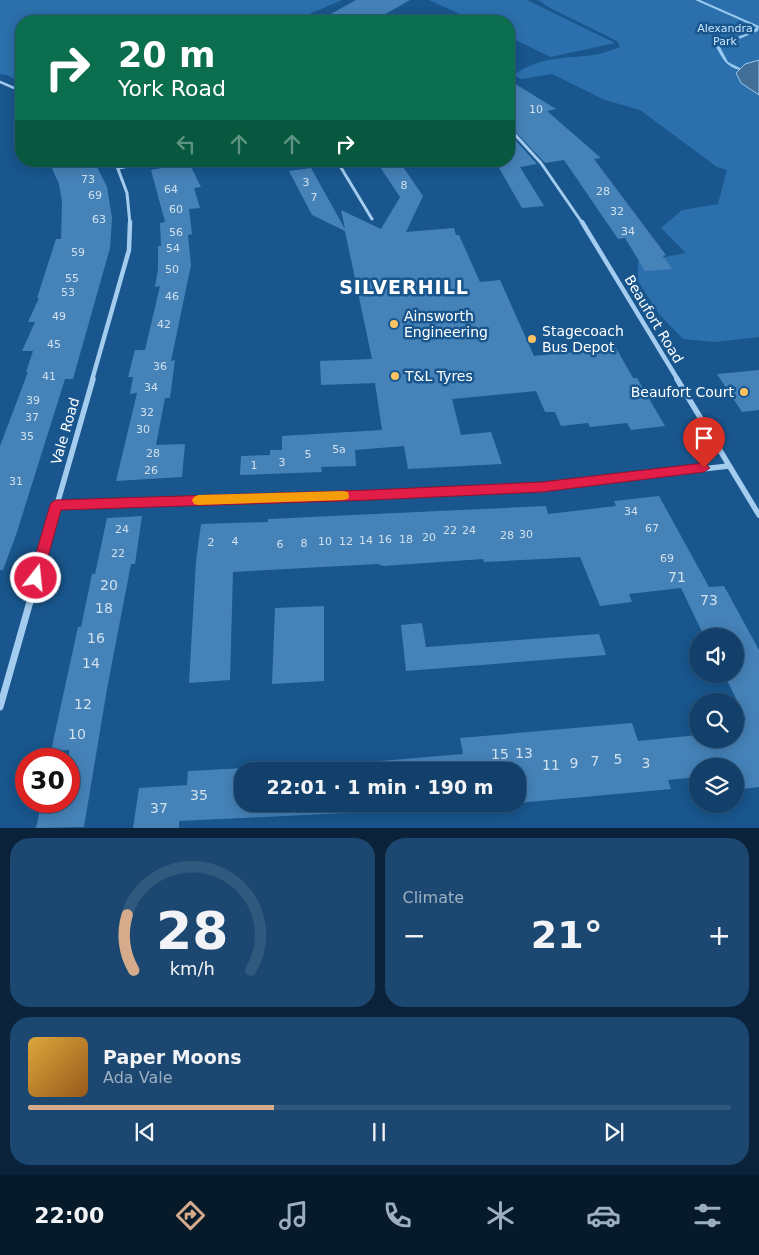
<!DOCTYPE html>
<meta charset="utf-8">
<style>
:root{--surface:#12406a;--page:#1b4770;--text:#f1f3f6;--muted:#9cafc1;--line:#31597e;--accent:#d6ab8b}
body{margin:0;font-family:"DejaVu Sans",sans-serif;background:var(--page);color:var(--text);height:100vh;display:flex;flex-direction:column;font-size:19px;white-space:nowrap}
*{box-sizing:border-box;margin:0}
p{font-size:16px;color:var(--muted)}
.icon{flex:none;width:28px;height:28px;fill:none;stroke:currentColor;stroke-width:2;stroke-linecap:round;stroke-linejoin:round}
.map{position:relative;height:828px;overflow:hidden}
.drawer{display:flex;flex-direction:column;gap:10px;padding:10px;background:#0a233a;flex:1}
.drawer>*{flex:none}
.hud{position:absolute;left:15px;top:15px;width:500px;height:152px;border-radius:20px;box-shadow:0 2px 12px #0003,0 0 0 1px var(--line);background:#0b6e4f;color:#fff;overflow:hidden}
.tools{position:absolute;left:689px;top:628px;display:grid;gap:10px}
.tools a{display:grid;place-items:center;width:55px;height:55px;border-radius:50%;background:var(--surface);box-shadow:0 2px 12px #0003,0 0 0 1px var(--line);font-size:25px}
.speed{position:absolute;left:15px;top:748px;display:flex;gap:10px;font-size:25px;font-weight:700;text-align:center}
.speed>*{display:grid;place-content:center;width:65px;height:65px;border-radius:50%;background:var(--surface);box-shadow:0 2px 12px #0003,0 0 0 1px var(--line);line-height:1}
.speed .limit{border:8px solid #d22;background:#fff;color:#111}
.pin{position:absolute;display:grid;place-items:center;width:42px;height:42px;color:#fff;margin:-51px -21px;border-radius:50% 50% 50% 0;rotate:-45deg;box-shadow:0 0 5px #0007}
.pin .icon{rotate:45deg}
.me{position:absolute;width:55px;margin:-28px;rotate:16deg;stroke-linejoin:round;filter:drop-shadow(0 0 4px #0008)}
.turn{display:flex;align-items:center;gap:18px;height:105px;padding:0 20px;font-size:22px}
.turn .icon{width:65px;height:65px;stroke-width:2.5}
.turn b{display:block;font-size:35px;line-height:42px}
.lanes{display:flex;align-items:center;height:48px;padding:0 20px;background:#0003;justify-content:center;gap:25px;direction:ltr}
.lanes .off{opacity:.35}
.big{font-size:38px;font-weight:600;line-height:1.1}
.drawer .card{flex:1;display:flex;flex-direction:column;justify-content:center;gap:8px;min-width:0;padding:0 18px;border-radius:20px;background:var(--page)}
.drawer .dial{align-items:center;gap:0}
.dial svg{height:130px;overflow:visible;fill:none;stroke:var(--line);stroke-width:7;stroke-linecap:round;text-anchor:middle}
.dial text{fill:var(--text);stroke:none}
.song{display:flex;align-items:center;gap:15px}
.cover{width:60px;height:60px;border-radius:8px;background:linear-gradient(135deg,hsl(40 70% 55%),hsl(30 70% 35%))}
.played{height:5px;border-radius:2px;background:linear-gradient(90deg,var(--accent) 35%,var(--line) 35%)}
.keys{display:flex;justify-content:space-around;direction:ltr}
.heat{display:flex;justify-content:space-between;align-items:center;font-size:28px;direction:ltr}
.drawer .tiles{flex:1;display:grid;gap:10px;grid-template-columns:1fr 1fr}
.card:last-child{grid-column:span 2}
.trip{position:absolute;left:234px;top:762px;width:292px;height:50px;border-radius:20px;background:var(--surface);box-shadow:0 2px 12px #0003,0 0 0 1px var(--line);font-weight:600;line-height:50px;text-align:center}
.menu{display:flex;height:80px;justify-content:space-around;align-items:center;background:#071a2a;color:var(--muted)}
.menu .icon{width:35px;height:35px}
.menu .selected{color:var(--accent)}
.menu b{font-size:22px;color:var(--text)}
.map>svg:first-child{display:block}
</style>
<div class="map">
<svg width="759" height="828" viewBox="0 0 759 828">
<rect width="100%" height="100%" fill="#18568d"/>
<path fill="#2b70ac" d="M0 0H342L293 21H21V83L7 75 0 74Z
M429 0H527L615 43 551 57 509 37V21H475Z
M538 0H759V337L715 342 683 339 659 314 638 281V262L686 253 661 228 682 210 718 204 727 170 717 167 640 110 605 100 552 74 521 79 513 75C543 56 561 59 593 55 602 54 612 50 620 47L617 41 550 8Z"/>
<path fill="#436f97" stroke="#97c9f1" d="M759 60V95L741 83 736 73 745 64Z"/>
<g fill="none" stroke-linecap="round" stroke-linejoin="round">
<path fill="#97c9f1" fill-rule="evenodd" d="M695 0H700L759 26 758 31 720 47 728 62 740 68V70C726 67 723 59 716 47L755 29 756 27Z"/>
</g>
<path fill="#4582b8" d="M356 0H410L373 21H318Z
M509 80 556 109 547 111 601 158 594 159 666 255 663 256 672 269 645 271 625 238 618 239 564 160 545 163 509 125Z
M509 133 537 164 520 167 544 206 522 208 495 161H509Z
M74 161H94L107 187 112 218 110 248 73 379H65L16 535 3 570H0V446L28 372H26L33 351H22L35 322H28L39 298H37L56 239H61L62 201 59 184 51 166Z
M376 161H399L423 196 406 232 454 228 456 235H459L480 282 500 280 534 356 616 348 633 378H637L665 426 631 430 627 423 590 427 588 423 561 426 555 412H545L536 391 452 399 461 435 491 432 502 464 408 469 404 446 355 450 356 466 321 467 322 472 240 475 241 456 270 455V450H282V436L382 430 375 383 321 385 320 361 372 359 345 231 312 215 289 171 311 168 345 229 341 210 381 229 400 197Z
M189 163 201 187 194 188 200 208 189 209 192 234 188 235 191 265 171 361 175 360 170 398H165L156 445 185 444 182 477 116 481 137 393 130 394 133 377H128L135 350H145L160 286 155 287 158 269V246H161L160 223 165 222 151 170Z
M759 370V410L742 412 717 374Z
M659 496 709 587 724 586 759 650V787L743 789 735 772V766H698V777L668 780 671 789 518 803V771H242V804H510L470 807 179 821V828H133L139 788 187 785 188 771 380 761 463 754 460 738 632 723 638 741 698 735V739H735V721L746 719 724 674H735V636H704L681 588 629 594 632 602 600 606 580 557 484 562 483 559 383 566 378 564 233 572 230 680 189 683 196 561 201 524 268 522V519L546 506 548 514 616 506 614 501Z
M142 516 135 564H131L107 689 84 827 36 828 42 801H69V750L51 751 78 627H81L92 574H95L107 518Z
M324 606V681L272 684 275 608Z
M422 623 426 647 599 634 606 655 406 671 401 625Z"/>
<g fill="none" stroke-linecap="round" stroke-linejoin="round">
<path stroke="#a4ccef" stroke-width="2.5" d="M306 17 315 21
M414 20 417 21
M0 82 21 91"/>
<path stroke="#a4ccef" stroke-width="3" d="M509 128 541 163 583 224
M115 161 127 193 130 224
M337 161 372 219
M119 168 153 161"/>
<path stroke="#a4ccef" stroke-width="4.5" d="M582 222 678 380
M92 380 129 250 130 222"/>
<path stroke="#a4ccef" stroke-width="5.5" d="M677 379 759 515
M56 505 371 495 542 487 729 466
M36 578 93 379"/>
<path stroke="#a4ccef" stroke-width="7" d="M0 707 37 577"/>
</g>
<path fill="#e11d48" stroke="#92132f" d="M704 463 710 468 704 472 542 492 371 500 61 510 42 578 40 582 36 584 31 582 29 578 50 505 52 502 56 500 371 490 542 482Z"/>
<path fill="#f59e0b" d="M343 491 348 492 349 496 348 499 343 500 198 505 194 504 192 500 194 497 198 495Z"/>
<g fill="#ffc462" stroke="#18568d" stroke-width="2">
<circle cx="394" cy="324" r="5"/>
<circle cx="532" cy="339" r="5"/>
<circle cx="395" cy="376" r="5"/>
<circle cx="744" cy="392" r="5"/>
</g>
<g text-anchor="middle" stroke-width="5" stroke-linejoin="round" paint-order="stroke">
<g font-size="11" fill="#cae4fa" stroke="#18568d">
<text x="725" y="32">Alexandra<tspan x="725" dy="13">Park</tspan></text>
</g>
<g font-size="11" fill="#d0e0ed">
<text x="536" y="113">10</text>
<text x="88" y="183">73</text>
<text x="306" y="186">3</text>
<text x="404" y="189">8</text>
<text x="171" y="193">64</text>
<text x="603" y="195">28</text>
<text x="95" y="199">69</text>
<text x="314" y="201">7</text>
<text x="176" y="213">60</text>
<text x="617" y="215">32</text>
<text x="99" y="223">63</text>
<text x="628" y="235">34</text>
<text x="176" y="236">56</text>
<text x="173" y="252">54</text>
<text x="78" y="256">59</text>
<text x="172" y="273">50</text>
<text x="72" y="282">55</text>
<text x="68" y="296">53</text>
<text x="172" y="300">46</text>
<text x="59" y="320">49</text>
<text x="164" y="328">42</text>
<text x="54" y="348">45</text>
<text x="160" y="370">36</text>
<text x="49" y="380">41</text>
<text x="151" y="391">34</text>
<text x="33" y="404">39</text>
<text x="147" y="416">32</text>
<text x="32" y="421">37</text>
<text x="143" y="433">30</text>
<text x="27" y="440">35</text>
<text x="339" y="453">5a</text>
<text x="153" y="457">28</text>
<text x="308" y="458">5</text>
<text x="282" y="466">3</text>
<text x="254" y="469">1</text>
<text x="151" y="474">26</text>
<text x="16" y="485">31</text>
<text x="631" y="515">34</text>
<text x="652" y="532">67</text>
<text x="122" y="533">24</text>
<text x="450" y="534">22</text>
<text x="469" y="534">24</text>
<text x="526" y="538">30</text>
<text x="507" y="539">28</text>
<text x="429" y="541">20</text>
<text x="385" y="543">16</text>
<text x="406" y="543">18</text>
<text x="366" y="544">14</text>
<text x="235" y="545">4</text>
<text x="325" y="545">10</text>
<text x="346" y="545">12</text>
<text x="211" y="546">2</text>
<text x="304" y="547">8</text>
<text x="280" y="548">6</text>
<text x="118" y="557">22</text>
<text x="667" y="562">69</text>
</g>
<g font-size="14" fill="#fff" stroke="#18568d" text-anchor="start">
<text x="404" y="321">Ainsworth<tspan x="404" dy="16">Engineering</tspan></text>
<text x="542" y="336">Stagecoach<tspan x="542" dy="16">Bus Depot</tspan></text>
<text x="405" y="381">T&amp;L Tyres</text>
<text x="734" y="397" text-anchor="end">Beaufort Court</text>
</g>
<g font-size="14" fill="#fff" stroke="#18568d">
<text transform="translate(654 319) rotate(59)" y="5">Beaufort Road</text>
<text transform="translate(65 431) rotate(-74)" y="5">Vale Road</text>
</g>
<g font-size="14" fill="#d0e0ed">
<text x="677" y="582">71</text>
<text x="109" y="590">20</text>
<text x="709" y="605">73</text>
<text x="104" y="613">18</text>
<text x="96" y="643">16</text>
<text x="91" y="668">14</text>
<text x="83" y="709">12</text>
<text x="77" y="739">10</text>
<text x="524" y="758">13</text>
<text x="500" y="759">15</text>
<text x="618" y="764">5</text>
<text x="595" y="766">7</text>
<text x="574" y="768">9</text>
<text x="646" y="768">3</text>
<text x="551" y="770">11</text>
<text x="199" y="800">35</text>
<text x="159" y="813">37</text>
</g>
<g font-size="19" font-weight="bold" letter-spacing="1" fill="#fff" stroke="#18568d">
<text x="404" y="294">SILVERHILL</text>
</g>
</g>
</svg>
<div class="tools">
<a><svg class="icon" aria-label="sound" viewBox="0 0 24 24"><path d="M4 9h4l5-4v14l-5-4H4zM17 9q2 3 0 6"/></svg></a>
<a><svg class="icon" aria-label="search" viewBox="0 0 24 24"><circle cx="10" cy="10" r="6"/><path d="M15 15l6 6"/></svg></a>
<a><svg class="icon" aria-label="layers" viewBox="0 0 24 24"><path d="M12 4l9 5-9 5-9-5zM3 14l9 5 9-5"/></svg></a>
</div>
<div class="speed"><div class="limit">30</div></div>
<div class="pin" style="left:704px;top:468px;background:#d93025"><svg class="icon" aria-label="arrive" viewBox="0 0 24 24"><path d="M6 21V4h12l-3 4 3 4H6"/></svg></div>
<svg class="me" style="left:36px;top:578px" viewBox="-20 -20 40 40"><circle r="17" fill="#e11d48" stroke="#fff" stroke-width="3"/><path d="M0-11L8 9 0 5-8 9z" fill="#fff"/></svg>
<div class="trip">22:01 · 1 min · 190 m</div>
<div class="hud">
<div class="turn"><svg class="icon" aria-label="right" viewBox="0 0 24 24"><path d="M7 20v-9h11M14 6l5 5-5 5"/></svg><div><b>20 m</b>York Road</div></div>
<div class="lanes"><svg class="icon off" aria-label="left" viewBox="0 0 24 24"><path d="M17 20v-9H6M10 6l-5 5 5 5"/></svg><svg class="icon off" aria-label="ahead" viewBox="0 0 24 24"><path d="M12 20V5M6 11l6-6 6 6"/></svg><svg class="icon off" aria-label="ahead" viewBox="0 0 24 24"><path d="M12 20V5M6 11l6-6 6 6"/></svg><svg class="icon" aria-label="right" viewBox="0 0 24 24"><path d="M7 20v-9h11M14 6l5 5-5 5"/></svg></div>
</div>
</div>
<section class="drawer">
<div class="tiles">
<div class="card dial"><svg viewBox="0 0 100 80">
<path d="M14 69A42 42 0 1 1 86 69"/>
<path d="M14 69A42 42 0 0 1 10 35" stroke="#d6ab8b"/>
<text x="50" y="56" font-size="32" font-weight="700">28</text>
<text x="50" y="72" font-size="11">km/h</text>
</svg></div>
<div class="card"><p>Climate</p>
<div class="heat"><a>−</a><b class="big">21°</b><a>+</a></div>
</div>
<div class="card">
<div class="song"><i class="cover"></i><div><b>Paper Moons</b><p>Ada Vale</p></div></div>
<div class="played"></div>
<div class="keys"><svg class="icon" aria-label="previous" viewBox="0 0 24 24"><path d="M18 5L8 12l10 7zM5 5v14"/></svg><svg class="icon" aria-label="pause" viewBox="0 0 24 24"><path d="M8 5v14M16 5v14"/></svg><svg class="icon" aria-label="next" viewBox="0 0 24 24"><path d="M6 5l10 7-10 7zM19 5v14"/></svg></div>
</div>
</div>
</section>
<nav class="menu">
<b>22:00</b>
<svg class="icon selected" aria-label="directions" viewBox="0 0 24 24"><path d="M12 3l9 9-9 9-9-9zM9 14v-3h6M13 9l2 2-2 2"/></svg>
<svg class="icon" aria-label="music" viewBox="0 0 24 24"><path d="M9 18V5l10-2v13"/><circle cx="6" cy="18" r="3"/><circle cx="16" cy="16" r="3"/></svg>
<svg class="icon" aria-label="phone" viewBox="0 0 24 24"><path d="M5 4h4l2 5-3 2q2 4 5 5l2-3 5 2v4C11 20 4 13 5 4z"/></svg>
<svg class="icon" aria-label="climate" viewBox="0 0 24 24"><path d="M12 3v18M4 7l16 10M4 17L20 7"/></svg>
<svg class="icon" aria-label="car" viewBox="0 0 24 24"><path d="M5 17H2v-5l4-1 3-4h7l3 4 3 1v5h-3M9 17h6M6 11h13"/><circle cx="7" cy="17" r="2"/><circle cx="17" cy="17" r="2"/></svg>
<svg class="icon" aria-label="filters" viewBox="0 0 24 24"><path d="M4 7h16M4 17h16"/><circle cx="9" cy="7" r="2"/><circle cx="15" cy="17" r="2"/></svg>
</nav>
